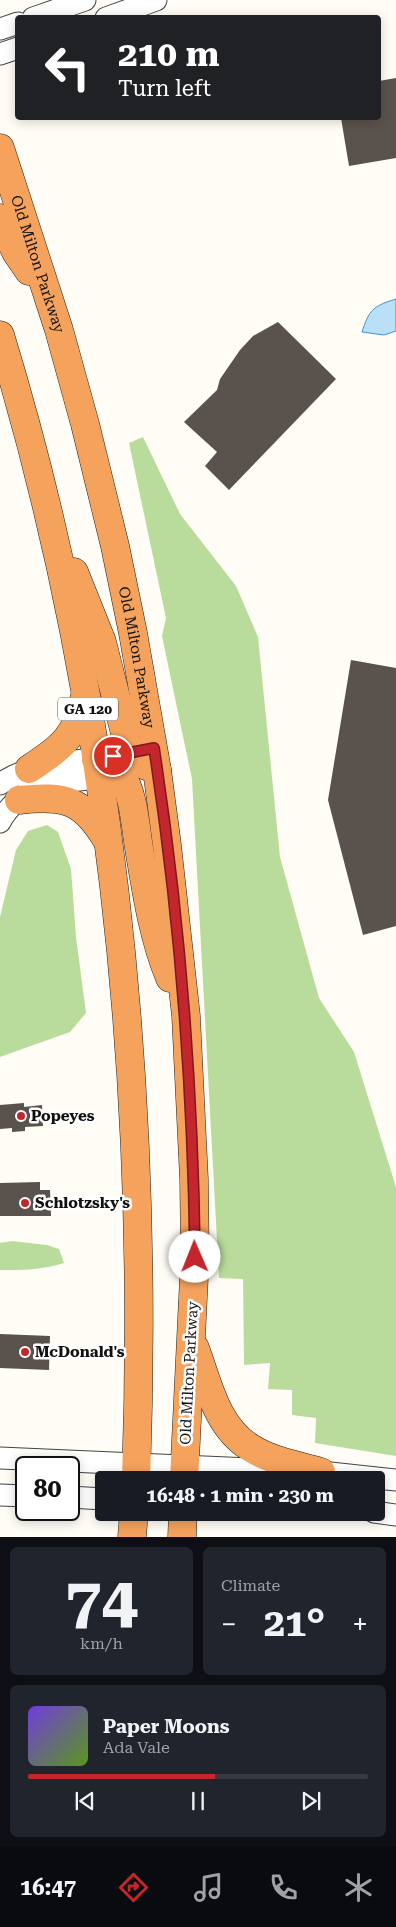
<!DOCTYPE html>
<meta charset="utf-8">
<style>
:root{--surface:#171b24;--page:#20242c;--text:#f1f3f6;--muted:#9ea1a6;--line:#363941;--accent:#c4262e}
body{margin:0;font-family:"Roboto Serif",serif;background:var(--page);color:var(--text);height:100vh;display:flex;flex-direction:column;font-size:19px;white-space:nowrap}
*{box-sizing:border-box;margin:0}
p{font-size:16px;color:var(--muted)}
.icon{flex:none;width:28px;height:28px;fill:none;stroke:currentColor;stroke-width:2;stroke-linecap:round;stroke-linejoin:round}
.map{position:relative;height:1537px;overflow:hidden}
.details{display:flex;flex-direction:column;gap:10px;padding:10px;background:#0d0f14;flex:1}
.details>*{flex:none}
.banner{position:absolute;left:15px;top:15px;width:366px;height:105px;border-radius:5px;box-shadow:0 2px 12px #0003;background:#202124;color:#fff;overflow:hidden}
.speed{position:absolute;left:15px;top:1456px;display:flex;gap:10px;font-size:25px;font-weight:700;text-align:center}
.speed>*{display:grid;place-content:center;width:65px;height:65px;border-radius:50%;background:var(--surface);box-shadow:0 2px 12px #0003;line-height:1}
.speed .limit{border:2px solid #111;border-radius:8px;background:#fff;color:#111}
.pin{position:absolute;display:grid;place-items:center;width:42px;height:42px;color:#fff;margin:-21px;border:2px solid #fff;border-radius:50%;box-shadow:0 1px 5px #0007}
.me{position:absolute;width:55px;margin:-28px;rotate:359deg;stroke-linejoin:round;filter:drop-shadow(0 0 4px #0008)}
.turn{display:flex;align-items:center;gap:18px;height:105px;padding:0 20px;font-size:22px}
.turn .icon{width:65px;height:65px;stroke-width:2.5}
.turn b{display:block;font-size:35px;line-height:42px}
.big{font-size:38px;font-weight:700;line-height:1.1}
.details .widget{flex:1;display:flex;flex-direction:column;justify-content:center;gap:8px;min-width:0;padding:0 18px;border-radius:8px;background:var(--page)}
.details .dial{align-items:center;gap:0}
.dial b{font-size:65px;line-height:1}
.song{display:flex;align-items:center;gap:15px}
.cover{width:60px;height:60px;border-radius:8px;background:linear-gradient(135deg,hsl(260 70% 55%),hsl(90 70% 35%))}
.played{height:5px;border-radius:2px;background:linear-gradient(90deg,var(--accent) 55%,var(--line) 55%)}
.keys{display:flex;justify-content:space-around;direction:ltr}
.heat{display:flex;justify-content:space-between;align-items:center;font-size:28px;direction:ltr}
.details .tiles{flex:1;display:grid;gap:10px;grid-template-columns:1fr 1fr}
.widget:last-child{grid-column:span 2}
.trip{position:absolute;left:95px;top:1471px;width:290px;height:50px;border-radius:5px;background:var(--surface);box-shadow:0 2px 12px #0003;font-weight:700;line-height:50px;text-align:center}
.tabs{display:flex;height:80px;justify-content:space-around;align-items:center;background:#090b0e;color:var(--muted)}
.tabs .icon{width:35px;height:35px}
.tabs .active{color:var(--accent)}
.tabs b{font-size:22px;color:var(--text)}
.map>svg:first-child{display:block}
</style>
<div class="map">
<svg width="396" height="1537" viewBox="0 0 396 1537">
<rect width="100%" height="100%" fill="#fffdf5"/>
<path fill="#b9dc9c" d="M143 437 180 514 236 586 258 637 280 857 319 998 354 1052 396 1187V1456L315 1443 316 1418 292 1415V1390L268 1389 270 1363 244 1365 243 1279 219 1278 192 779 162 636 166 618 129 443Z
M47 825 58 832 71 869 76 937 86 1013 70 1032 0 1057V917L16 850 28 831Z
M12 1241 47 1245 59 1249 64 1263C43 1270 22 1270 0 1270V1243Z"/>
<path fill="#b9e0f7" stroke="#3f96cf" d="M396 299V331L384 335 362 332C369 310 373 306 396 299Z"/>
<path fill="#5a524d" d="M396 78V158L349 166 341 118H379V81Z
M278 322 336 379 229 490 205 466 217 452 184 422 217 390 220 379 240 350 253 336Z
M351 660 396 668V926L363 935 328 800Z
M24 1103V1107L42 1105 43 1126 25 1127V1131L12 1132V1128L0 1129V1105Z
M40 1182V1190H50L51 1216H0V1183Z
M0 1334 50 1336 49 1370 0 1368Z"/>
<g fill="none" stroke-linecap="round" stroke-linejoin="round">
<g stroke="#444" stroke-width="23">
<path id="minor" d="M33 18 85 0
M106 18 156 0
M0 29 18 23
M0 54 18 48
M0 784C30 762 74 763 110 756
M0 822C6 810 23 792 36 788 60 781 88 779 113 777
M0 1458 321 1472 396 1480
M0 1495 26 1496
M69 1497 104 1499
M374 1512 396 1515"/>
</g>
<g stroke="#222" stroke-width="29">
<g id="highway">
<path id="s1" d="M0 148 59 330 85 424 115 546 133 633 157 770 167 845 186 1016 194 1179 195 1257 184 1480"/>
<path d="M0 218 16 252 29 271"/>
<path d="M0 335C113 705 150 1095 136 1480"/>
<path d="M74 572 102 642 130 753 141 764 157 770"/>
<path d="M96 759C106 761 115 765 121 774 134 795 135 824 139 848 146 890 153 938 170 978"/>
<path d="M29 769C63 746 76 737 85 696"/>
<path d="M19 800C66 795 83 800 107 840"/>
<path d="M195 1348C208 1383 216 1427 251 1448 271 1461 298 1465 321 1472"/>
<path d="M132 1537 134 1512"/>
<path d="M182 1537 183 1512"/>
</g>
</g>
<use href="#minor" stroke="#fff" stroke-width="21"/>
<use href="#highway" stroke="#f5a25d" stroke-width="28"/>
</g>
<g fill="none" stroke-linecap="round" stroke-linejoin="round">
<g stroke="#7f191e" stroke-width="12">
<path id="route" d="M113 756 154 748C180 917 193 1087 195 1257"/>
</g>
<use href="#route" stroke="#c4262e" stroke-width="9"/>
</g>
<g fill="#c4262e" stroke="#fff" stroke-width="2">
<circle cx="21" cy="1116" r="5"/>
<circle cx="25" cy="1203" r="5"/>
<circle cx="25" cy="1352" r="5"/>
</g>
<g text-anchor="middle" stroke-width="5" stroke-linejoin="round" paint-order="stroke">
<rect fill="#fff" stroke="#585858" stroke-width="1" x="58" y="697.5" width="60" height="23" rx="4"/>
<g font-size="14" font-weight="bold" fill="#111">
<text x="88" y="714">GA 120</text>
</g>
<g font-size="15" fill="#111" stroke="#fff">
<text dy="5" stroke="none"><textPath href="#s1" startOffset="122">Old Milton Parkway</textPath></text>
<text dy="5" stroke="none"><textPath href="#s1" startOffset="528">Old Milton Parkway</textPath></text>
<text transform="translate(189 1373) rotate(-87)" y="5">Old Milton Parkway</text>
</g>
<g font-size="15" font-weight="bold" fill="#111" stroke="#fff" text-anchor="start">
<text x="31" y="1121">Popeyes</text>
<text x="35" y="1208">Schlotzsky's</text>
<text x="35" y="1357">McDonald's</text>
</g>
</g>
</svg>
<div class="speed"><div class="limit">80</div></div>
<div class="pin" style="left:113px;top:756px;background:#d93025"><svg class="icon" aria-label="arrive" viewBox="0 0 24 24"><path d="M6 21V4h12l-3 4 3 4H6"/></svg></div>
<svg class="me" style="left:195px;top:1257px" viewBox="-20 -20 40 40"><circle r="19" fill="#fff"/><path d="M0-13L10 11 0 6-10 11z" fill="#c4262e"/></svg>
<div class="trip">16:48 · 1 min · 230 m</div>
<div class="banner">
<div class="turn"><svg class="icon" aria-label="left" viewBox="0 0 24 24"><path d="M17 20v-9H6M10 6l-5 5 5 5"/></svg><div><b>210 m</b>Turn left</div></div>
</div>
</div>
<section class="details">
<div class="tiles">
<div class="widget dial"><b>74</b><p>km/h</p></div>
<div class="widget"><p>Climate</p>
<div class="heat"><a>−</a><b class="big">21°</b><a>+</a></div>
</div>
<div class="widget">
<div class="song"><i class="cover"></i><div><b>Paper Moons</b><p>Ada Vale</p></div></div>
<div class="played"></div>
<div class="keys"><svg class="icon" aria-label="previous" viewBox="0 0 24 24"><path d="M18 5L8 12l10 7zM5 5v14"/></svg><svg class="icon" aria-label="pause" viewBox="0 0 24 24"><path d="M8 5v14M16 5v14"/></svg><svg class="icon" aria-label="next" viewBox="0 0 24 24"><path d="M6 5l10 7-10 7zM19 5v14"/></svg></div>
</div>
</div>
</section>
<nav class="tabs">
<b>16:47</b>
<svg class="icon active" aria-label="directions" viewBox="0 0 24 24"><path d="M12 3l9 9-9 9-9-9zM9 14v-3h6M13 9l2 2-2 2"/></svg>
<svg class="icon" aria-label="music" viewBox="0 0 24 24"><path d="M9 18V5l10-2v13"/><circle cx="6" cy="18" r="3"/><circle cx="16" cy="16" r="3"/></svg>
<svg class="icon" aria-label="phone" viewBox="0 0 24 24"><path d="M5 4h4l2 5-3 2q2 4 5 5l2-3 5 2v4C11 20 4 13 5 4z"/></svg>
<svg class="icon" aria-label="climate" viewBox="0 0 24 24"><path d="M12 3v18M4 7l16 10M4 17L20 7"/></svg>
</nav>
